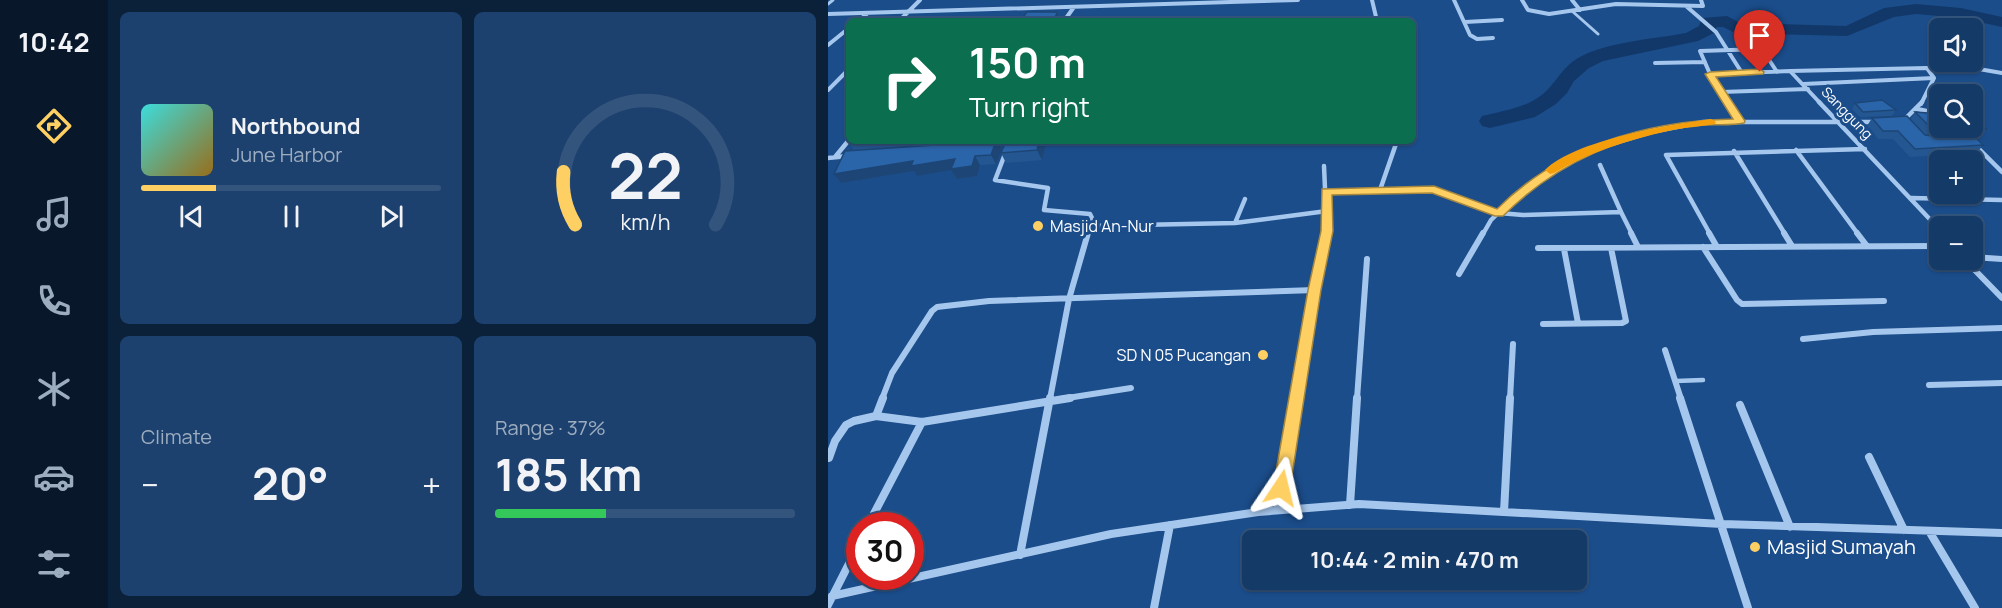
<!DOCTYPE html>
<meta charset="utf-8">
<style>
:root{--surface:#143a68;--page:#1d416e;--text:#f1f3f6;--muted:#9dadc0;--line:#33547c;--accent:#fed063}
body{margin:0;font-family:Manrope,sans-serif;background:var(--page);color:var(--text);height:100vh;display:flex;flex-direction:column;font-size:22px;white-space:nowrap}
*{box-sizing:border-box;margin:0}
p{font-size:20px;color:var(--muted)}
.icon{flex:none;width:33px;height:33px;fill:none;stroke:currentColor;stroke-width:2;stroke-linecap:round;stroke-linejoin:round}
.map{position:relative;flex:1;overflow:hidden}
.details{display:flex;flex-direction:column;gap:12px;padding:12px;background:#0b2039;width:720px}
.details>*{flex:none}
.guide{position:absolute;left:18px;top:18px;width:570px;height:126px;border-radius:9px;box-shadow:0 2px 4px #0004,0 0 0 2px var(--line);background:#0b6e4f;color:#fff;overflow:hidden}
.fabs{position:absolute;left:1101px;top:18px;display:grid;gap:12px}
.fabs a{display:grid;place-items:center;width:54px;height:54px;border-radius:9px;background:var(--surface);box-shadow:0 2px 4px #0004,0 0 0 2px var(--line);font-size:30px}
.speed{position:absolute;left:18px;top:512px;display:flex;gap:12px;font-size:30px;font-weight:700;text-align:center}
.speed>*{display:grid;place-content:center;width:78px;height:78px;border-radius:50%;background:var(--surface);box-shadow:0 2px 4px #0004,0 0 0 2px var(--line);line-height:1}
.speed .limit{border:9px solid #d22;background:#fff;color:#111}
.pin{position:absolute;display:grid;place-items:center;width:51px;height:51px;color:#fff;margin:-62px -26px;border-radius:50% 50% 50% 0;rotate:-45deg;box-shadow:0 0 6px #0007}
.pin .icon{rotate:45deg}
.me{position:absolute;width:66px;margin:-33px;rotate:10deg;stroke-linejoin:round;filter:drop-shadow(0 0 4px #0008)}
.turn{display:flex;align-items:center;gap:21px;height:126px;padding:0 24px;font-size:27px}
.turn .icon{width:78px;height:78px;stroke-width:2.5}
.turn b{display:block;font-size:42px;line-height:51px}
.big{font-size:45px;font-weight:700;line-height:1.1}
.details .tile{flex:1;display:flex;flex-direction:column;justify-content:center;gap:9px;min-width:0;padding:0 21px;border-radius:9px;background:var(--page)}
.details .dial{align-items:center;gap:0}
.dial svg{height:156px;overflow:visible;fill:none;stroke:var(--line);stroke-width:7;stroke-linecap:round;text-anchor:middle}
.dial text{fill:var(--text);stroke:none}
.song{display:flex;align-items:center;gap:18px}
.cover{width:72px;height:72px;border-radius:9px;background:linear-gradient(135deg,hsl(180 70% 55%),hsl(40 70% 35%))}
.played{height:6px;border-radius:3px;background:linear-gradient(90deg,var(--accent) 25%,var(--line) 25%)}
.keys{display:flex;justify-content:space-around;direction:ltr}
.heat{display:flex;justify-content:space-between;align-items:center;font-size:33px;direction:ltr}
.charge{height:9px;border-radius:4px;background:linear-gradient(90deg,#34c759 37%,var(--line) 0)}
.details .tiles{flex:1;display:grid;gap:12px;grid-template-columns:repeat(2,1fr)}
.trip{position:absolute;left:414px;top:530px;width:345px;height:60px;border-radius:9px;background:var(--surface);box-shadow:0 2px 4px #0004,0 0 0 2px var(--line);font-weight:700;line-height:60px;text-align:center}
main{display:flex;flex:1;min-height:0}
.menu{display:flex;flex-direction:column;width:108px;justify-content:space-around;align-items:center;background:#08172a;color:var(--muted)}
.menu .icon{width:42px;height:42px}
.menu .active{color:var(--accent)}
.menu b{font-size:27px;color:var(--text)}
.map>svg:first-child{display:block}
</style>
<main>
<nav class="menu">
<b>10:42</b>
<svg class="icon active" aria-label="directions" viewBox="0 0 24 24"><path d="M12 3l9 9-9 9-9-9zM9 14v-3h6M13 9l2 2-2 2"/></svg>
<svg class="icon" aria-label="music" viewBox="0 0 24 24"><path d="M9 18V5l10-2v13"/><circle cx="6" cy="18" r="3"/><circle cx="16" cy="16" r="3"/></svg>
<svg class="icon" aria-label="phone" viewBox="0 0 24 24"><path d="M5 4h4l2 5-3 2q2 4 5 5l2-3 5 2v4C11 20 4 13 5 4z"/></svg>
<svg class="icon" aria-label="climate" viewBox="0 0 24 24"><path d="M12 3v18M4 7l16 10M4 17L20 7"/></svg>
<svg class="icon" aria-label="car" viewBox="0 0 24 24"><path d="M5 17H2v-5l4-1 3-4h7l3 4 3 1v5h-3M9 17h6M6 11h13"/><circle cx="7" cy="17" r="2"/><circle cx="17" cy="17" r="2"/></svg>
<svg class="icon" aria-label="filters" viewBox="0 0 24 24"><path d="M4 7h16M4 17h16"/><circle cx="9" cy="7" r="2"/><circle cx="15" cy="17" r="2"/></svg>
</nav>
<section class="details">
<div class="tiles">
<div class="tile">
<div class="song"><i class="cover"></i><div><b>Northbound</b><p>June Harbor</p></div></div>
<div class="played"></div>
<div class="keys"><svg class="icon" aria-label="previous" viewBox="0 0 24 24"><path d="M18 5L8 12l10 7zM5 5v14"/></svg><svg class="icon" aria-label="pause" viewBox="0 0 24 24"><path d="M8 5v14M16 5v14"/></svg><svg class="icon" aria-label="next" viewBox="0 0 24 24"><path d="M6 5l10 7-10 7zM19 5v14"/></svg></div>
</div>
<div class="tile dial"><svg viewBox="0 0 100 80">
<path d="M14 69A42 42 0 1 1 86 69"/>
<path d="M14 69A42 42 0 0 1 8 42" stroke="#fed063"/>
<text x="50" y="56" font-size="32" font-weight="700">22</text>
<text x="50" y="72" font-size="11">km/h</text>
</svg></div>
<div class="tile"><p>Climate</p>
<div class="heat"><a>−</a><b class="big">20°</b><a>+</a></div>
</div>
<div class="tile"><p>Range · 37%</p><b class="big">185 km</b><div class="charge"></div></div>
</div>
</section>
<div class="map">
<svg width="1174" height="608" viewBox="0 0 1174 608">
<rect width="100%" height="100%" fill="#1b4d8b"/>
<g fill="none" stroke-linecap="round" stroke-linejoin="round">
<path fill="#123869" fill-rule="evenodd" d="M1088 4 1133 8 1174 17V27L1133 18 1088 14 1066 17 1019 36 907 33 895 27H889L886 33 870 41 775 61 761 68 746 81 739 93 728 104 707 117 662 128 654 126 651 121 654 116C675 111 698 108 715 94 728 83 734 67 750 58 778 42 825 39 858 33L871 26 874 18 899 16 912 23 1018 26 1056 8Z"/>
<path stroke="#a6c7ed" stroke-width="3" d="M0 4 5 0
M744 11 770 34"/>
<path stroke="#a6c7ed" stroke-width="4.5" d="M848 381 875 380"/>
<path stroke="#a6c7ed" stroke-width="4" d="M544 0 549 21
M626 0 642 35 649 39 665 38
M694 0 700 10 721 14 788 4 875 6 873 0
M744 0 752 10
M858 6 888 32 914 73
M0 14 470 0
M30 21 40 13
M71 21 92 0
M236 21 246 7
M637 22 674 20
M0 45 21 28
M827 63 877 62
M1099 68H1145L1174 73
M962 71 1099 68 1106 78 1093 104
M882 74 962 71 993 104
M975 84 1106 78
M0 90 21 69
M893 92 980 89
M901 104 882 74 872 51 934 49 949 72"/>
<path stroke="#a6c7ed" stroke-width="4.5" d="M900 102 912 121
M991 102 1112 230
M1089 109 1112 114
M1075 121 1094 102
M182 141 167 180 220 188 216 210 262 214 264 218 259 234
M1147 145 1174 172
M98 150 104 141
M968 150 1030 234
M906 151 957 234
M7 157 21 140
M0 158 20 156
M772 165 793 212
M496 166 499 234
M552 190 569 141
M498 192 606 189 671 213 695 215 793 212 804 234
M1083 198 1174 200
M407 223 499 211
M261 226 407 223 417 199
M655 234 663 220 689 195 724 169 750 154 823 132 875 122H1049
M882 234 838 155 1037 149"/>
<path stroke="#a6c7ed" stroke-width="6" d="M803 233 810 247
M881 233 889 247
M956 233 964 246
M1029 233 1039 246
M875 247 909 300 914 304 1056 301
M710 248 1112 246
M736 249 750 323
M1144 257 1174 259
M1137 260 1174 298
M631 274 655 233
M715 324 794 323 798 321 783 248
M975 339 1045 332 1174 328
M837 350 853 399
M1101 385 1174 383
M54 399 64 373 104 311 109 307 161 301 487 290
M222 399 241 299 260 233
M233 399 303 388
M468 399 499 233
M529 399 539 259
M682 399 685 344"/>
<path stroke="#a6c7ed" stroke-width="8" d="M852 398 920 608
M912 405 962 527
M48 416 55 398
M1041 457 1076 530
M1 458 7 441 18 425 26 421 48 416 94 422 242 398
M522 505 529 398
M449 510 468 398
M676 512 682 398
M40 525 94 422
M1101 531 1147 608
M192 555 222 398
M4 596 283 534 430 512 531 504 894 524 1174 533
M0 605 32 542
M326 608 342 525"/>
</g>
<path fill="#245691" d="M1110 99H1112V109L1107 104Z
M1027 103 1068 110 1064 116 1032 117 1024 109Z
M1087 112 1158 129 1154 134H1144L1155 145 1149 153 1082 157 1065 139H1050L1039 126 1044 118 1082 120Z
M21 137V141H100L96 146 106 145 103 141H173H169L174 150 168 164 152 165 149 176 129 179 123 170 89 176 86 171 13 183 6 174 60 148 26 150 19 140Z
M219 141 214 160 178 163 173 153Z"/>
<path fill="#1d4676" d="M228 12 232 21H224Z
M91 141H100L95 147Z
M169 141 174 150 168 164 163 155Z
M211 141H219L214 160 209 150Z
M147 156 152 165 149 176 129 179 123 170 89 176 86 171 13 183 6 174 85 161Z"/>
<path fill="#2a64a9" stroke="#1d4676" stroke-width="1.5" d="M199 12H228L229 14 224 21H192Z
M1054 100 1068 110 1035 112 1027 103Z
M1087 112 1112 114V128H1138L1155 145 1087 149 1070 131H1055L1044 118 1079 116 1097 135 1127 138 1131 135 1129 130 1101 126Z
M1144 115 1158 129 1139 128H1144Z
M168 141 163 155 147 156 144 166 123 169 127 159 83 166 85 161 6 174 17 151Z
M178 141H211L209 150 173 153Z"/>
<path fill="#fed063" stroke="#a58740" stroke-width="1.5" d="M932 69 936 72 935 74 888 77 917 121 916 123C902 126 888 124 875 125 798 132 729 162 675 216H667L604 193 504 195 505 231 493 290 462 488 459 494 453 496 447 494 445 488 480 290 493 231 494 189 606 186 669 209C732 146 818 121 905 119L877 74 882 72Z"/>
<path fill="#f59e0b" d="M883 119 888 122 887 124C872 127 856 127 840 131 800 140 762 152 726 173L722 174 717 170C747 140 841 125 883 119Z"/>
<g fill="#fed063" stroke="#1b4d8b" stroke-width="2">
<circle cx="210" cy="226" r="6"/>
<circle cx="435" cy="355" r="6"/>
<circle cx="927" cy="547" r="6"/>
</g>
<g text-anchor="middle" stroke-width="6" stroke-linejoin="round" paint-order="stroke">
<g font-size="14" fill="#fff" stroke="#1b4d8b">
<text transform="translate(1019 113) rotate(46)" y="5">Sanggung</text>
</g>
<g font-size="16" fill="#fff" stroke="#1b4d8b" text-anchor="start">
<text x="222" y="232">Masjid An-Nur</text>
<text x="423" y="361" text-anchor="end">SD N 05 Pucangan</text>
</g>
<g font-size="20" fill="#fff" stroke="#1b4d8b" text-anchor="start">
<text x="939" y="554">Masjid Sumayah</text>
</g>
</g>
</svg>
<div class="fabs">
<a><svg class="icon" aria-label="sound" viewBox="0 0 24 24"><path d="M4 9h4l5-4v14l-5-4H4zM17 9q2 3 0 6"/></svg></a>
<a><svg class="icon" aria-label="search" viewBox="0 0 24 24"><circle cx="10" cy="10" r="6"/><path d="M15 15l6 6"/></svg></a>
<a>+</a>
<a>−</a>
</div>
<div class="speed"><div class="limit">30</div></div>
<div class="pin" style="left:932px;top:72px;background:#d93025"><svg class="icon" aria-label="arrive" viewBox="0 0 24 24"><path d="M6 21V4h12l-3 4 3 4H6"/></svg></div>
<svg class="me" style="left:453px;top:488px" viewBox="-20 -20 40 40"><path d="M0-17L14 15 0 8-14 15z" fill="#fed063" stroke="#fff" stroke-width="4"/></svg>
<div class="trip">10:44 · 2 min · 470 m</div>
<div class="guide">
<div class="turn"><svg class="icon" aria-label="right" viewBox="0 0 24 24"><path d="M7 20v-9h11M14 6l5 5-5 5"/></svg><div><b>150 m</b>Turn right</div></div>
</div>
</div>
</main>
